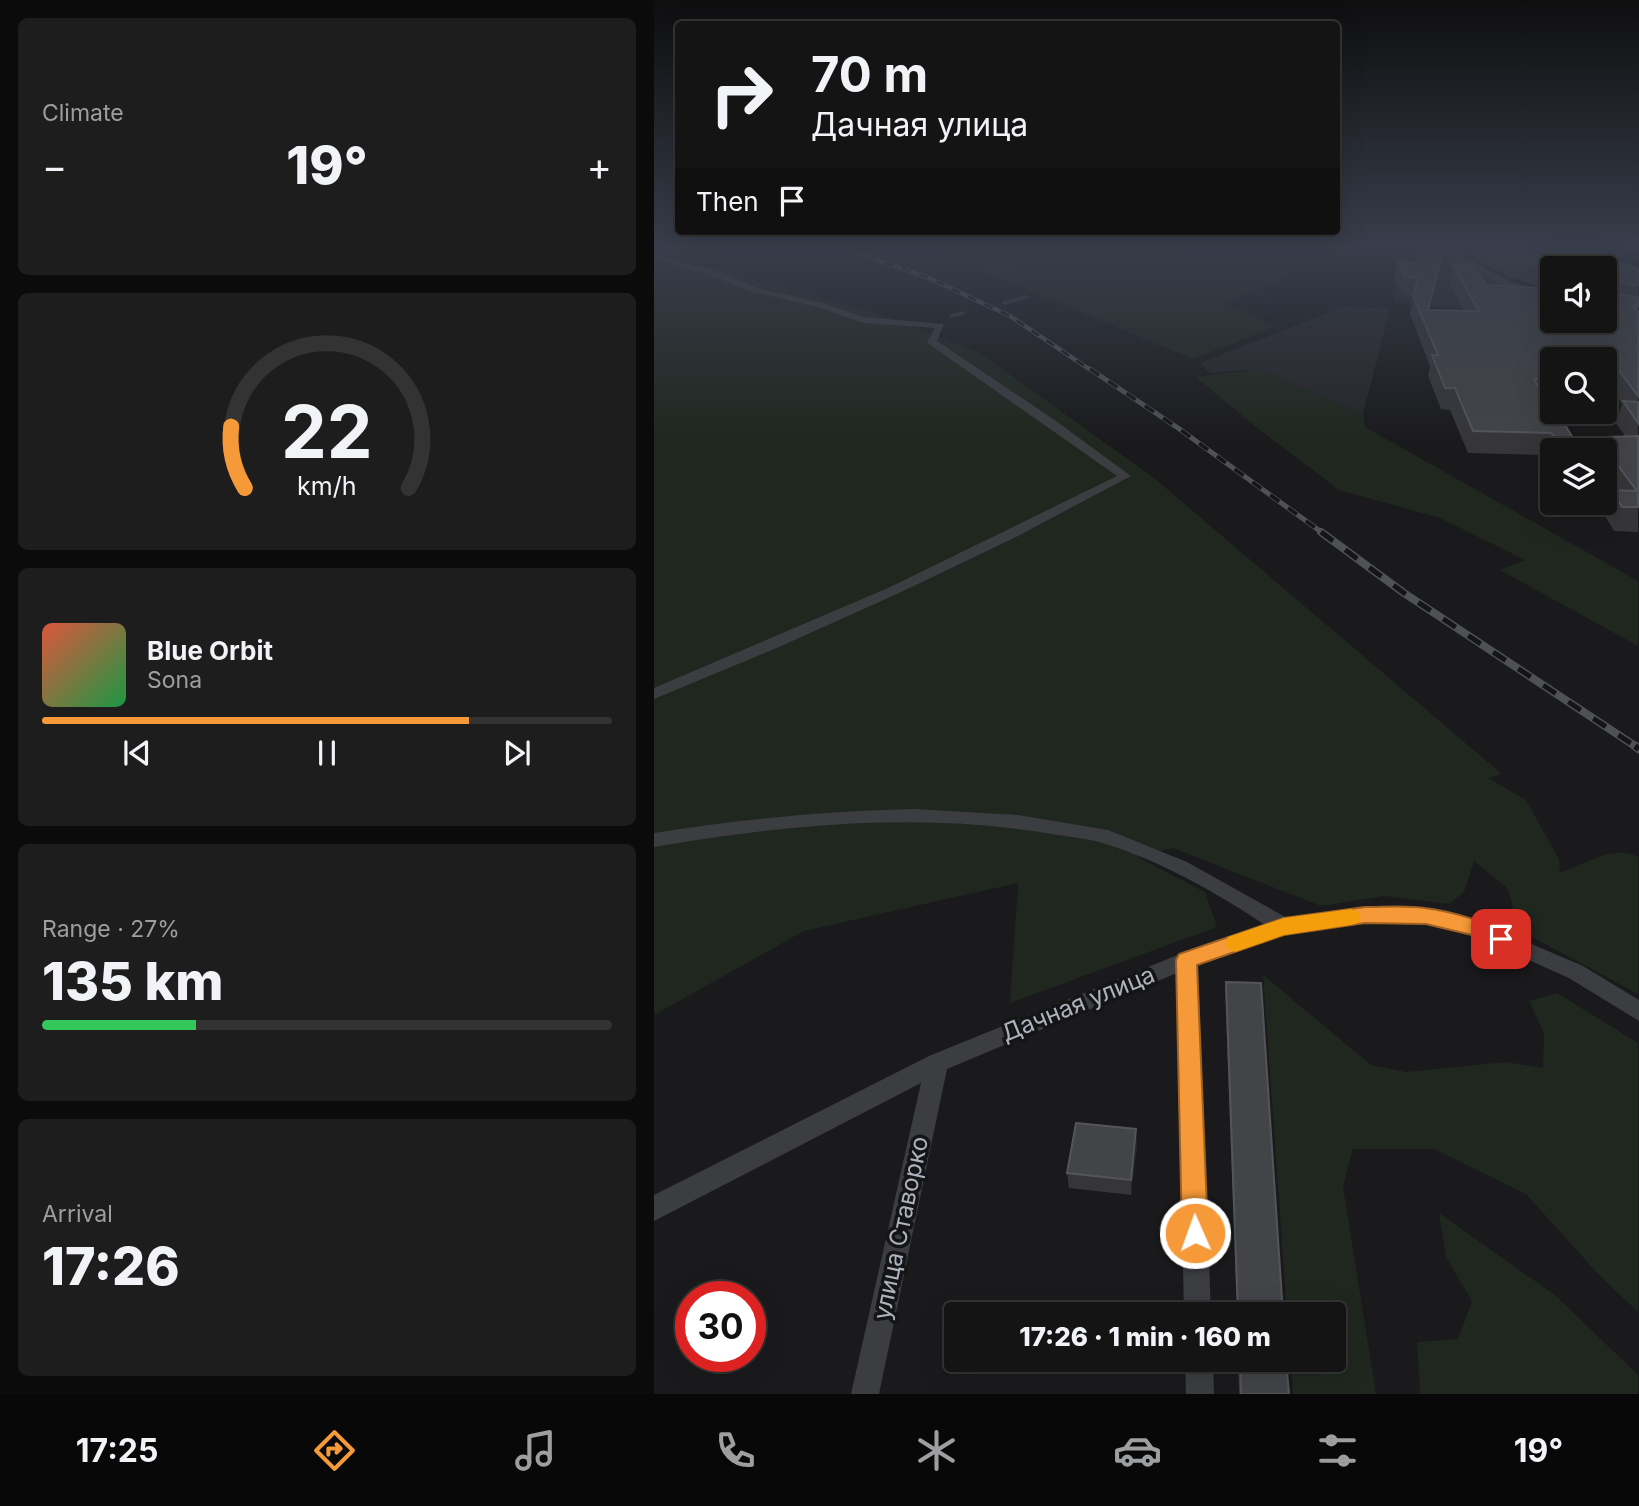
<!DOCTYPE html>
<meta charset="utf-8">
<style>
:root{--surface:#141415;--page:#1d1d1e;--text:#f1f3f6;--muted:#9d9ea0;--line:#333334;--accent:#f69938}
body{margin:0;font-family:Inter,sans-serif;background:var(--page);color:var(--text);height:100vh;display:flex;flex-direction:column;font-size:26px;white-space:nowrap}
*{box-sizing:border-box;margin:0}
p{font-size:23px;color:var(--muted)}
.icon{flex:none;width:38px;height:38px;fill:none;stroke:currentColor;stroke-width:2;stroke-linecap:round;stroke-linejoin:round}
.map{position:relative;flex:1;overflow:hidden}
.panel{display:flex;flex-direction:column;gap:18px;padding:18px;background:#0b0b0c;width:654px}
.panel>*{flex:none}
.banner{position:absolute;left:21px;top:21px;width:665px;height:214px;border-radius:7px;box-shadow:0 7px 28px #0002,0 0 0 2px var(--line);background:#141415;color:var(--text);overflow:hidden}
.tools{position:absolute;left:886px;top:256px;display:grid;gap:14px}
.tools a{display:grid;place-items:center;width:77px;height:77px;border-radius:7px;background:var(--surface);box-shadow:0 7px 28px #0002,0 0 0 2px var(--line);font-size:35px}
.speed{position:absolute;left:21px;top:1281px;display:flex;gap:14px;font-size:35px;font-weight:700;text-align:center}
.speed>*{display:grid;place-content:center;width:91px;height:91px;border-radius:50%;background:var(--surface);box-shadow:0 7px 28px #0002,0 0 0 2px var(--line);line-height:1}
.speed .limit{border:10px solid #d22;background:#fff;color:#111}
.pin{position:absolute;display:grid;place-items:center;width:60px;height:60px;color:#fff;margin:-30px;border-radius:14px;box-shadow:0 4px 10px #0006}
.me{position:absolute;width:77px;margin:-38px;rotate:358deg;stroke-linejoin:round;filter:drop-shadow(0 0 5px #0008)}
.turn{display:flex;align-items:center;gap:24px;height:147px;padding:0 21px;font-size:32px}
.turn .icon{width:91px;height:91px;stroke-width:2.5}
.turn b{display:block;font-size:49px;line-height:60px}
.then{display:flex;align-items:center;height:66px;padding:0 21px;background:#0003;gap:14px;font-size:26px}
.big{font-size:52px;font-weight:800;line-height:1.1}
.panel .card{flex:1;display:flex;flex-direction:column;justify-content:center;gap:10px;min-width:0;padding:0 24px;border-radius:10px;background:var(--page)}
.panel .dial{align-items:center;gap:0}
.dial svg{height:182px;overflow:visible;fill:none;stroke:var(--line);stroke-width:7;stroke-linecap:round;text-anchor:middle}
.dial text{fill:var(--text);stroke:none}
.song{display:flex;align-items:center;gap:21px}
.cover{width:84px;height:84px;border-radius:10px;background:linear-gradient(135deg,hsl(10 70% 55%),hsl(140 70% 35%))}
.played{height:7px;border-radius:4px;background:linear-gradient(90deg,var(--accent) 75%,var(--line) 75%)}
.keys{display:flex;justify-content:space-around;direction:ltr}
.heat{display:flex;justify-content:space-between;align-items:center;font-size:38px;direction:ltr}
.charge{height:10px;border-radius:5px;background:linear-gradient(90deg,#34c759 27%,var(--line) 0)}
.trip{position:absolute;left:290px;top:1302px;width:402px;height:70px;border-radius:7px;background:var(--surface);box-shadow:0 7px 28px #0002,0 0 0 2px var(--line);font-weight:800;line-height:70px;text-align:center}
.menu{display:flex;height:112px;justify-content:space-around;align-items:center;background:#080808;color:var(--muted)}
.menu .icon{width:49px;height:49px}
.menu .on{color:var(--accent)}
.menu b{font-size:32px;color:var(--text)}
main{display:flex;flex:1;min-height:0}
.map>svg:first-child{display:block}
</style>
<main>
<section class="panel">
<div class="card"><p>Climate</p>
<div class="heat"><a>−</a><b class="big">19°</b><a>+</a></div>
</div>
<div class="card dial"><svg viewBox="0 0 100 80">
<path d="M14 69A42 42 0 1 1 86 69"/>
<path d="M14 69A42 42 0 0 1 8 42" stroke="#f69938"/>
<text x="50" y="56" font-size="32" font-weight="700">22</text>
<text x="50" y="72" font-size="11">km/h</text>
</svg></div>
<div class="card">
<div class="song"><i class="cover"></i><div><b>Blue Orbit</b><p>Sona</p></div></div>
<div class="played"></div>
<div class="keys"><svg class="icon" aria-label="previous" viewBox="0 0 24 24"><path d="M18 5L8 12l10 7zM5 5v14"/></svg><svg class="icon" aria-label="pause" viewBox="0 0 24 24"><path d="M8 5v14M16 5v14"/></svg><svg class="icon" aria-label="next" viewBox="0 0 24 24"><path d="M6 5l10 7-10 7zM19 5v14"/></svg></div>
</div>
<div class="card"><p>Range · 27%</p><b class="big">135 km</b><div class="charge"></div></div>
<div class="card"><p>Arrival</p><b class="big">17:26</b></div>
</section>
<div class="map">
<svg width="985" height="1394" viewBox="0 0 985 1394">
<rect width="100%" height="100%" fill="#1a1a1c"/>
<path fill="#262629" d="M741 259H799L857 291 898 319 741 302Z
M692 306 736 309 709 414 606 369 556 373 546 363Z"/>
<path fill="#1f271f" d="M0 245H79L62 254 51 256 3 254 219 312 326 353 500 478 848 774 834 778 872 800 905 859 906 873C928 865 962 843 984 857V994L852 923 859 907 854 889 820 861 810 892 795 904 730 896 667 906 519 848 483 857 551 892 563 927 356 1003 364 883 150 931 0 1015Z
M265 245H652L627 249 518 250 545 272 626 267 635 276 570 303 622 326 539 359Z
M606 369 709 414 711 427 984 581V646L846 570 871 560 786 518 685 490 602 427 542 377Z
M609 975 717 1065 752 1072 852 1062 889 1068 890 1033 875 1001 903 993 984 1043V1312L944 1274 872 1194 780 1149H699L689 1186 722 1394H639L637 1360H681V1314H633Z
M785 1213 902 1296 984 1375V1394H766L763 1342 804 1339 818 1301 792 1257Z"/>
<g fill="none" stroke-linecap="round" stroke-linejoin="round">
<path stroke="#2f3c41" stroke-width="3.5" d="M350 303 372 297
M297 316 309 313"/>
<path fill="#3b3d41" fill-rule="evenodd" d="M0 255 61 271 104 288 169 303 210 317 290 324 283 341 402 421 477 476 360 538 243 594 125 647 0 699V688L234 588 463 476 275 344 273 342 281 328 209 323 163 307 98 292 55 275 0 259Z
M260 809 364 815 454 830 533 862 633 918 711 907 772 908 822 920 929 966 985 1000V1021L915 978 818 935 772 924 711 923 630 935 544 965 557 1314H530L523 973 293 1069 225 1394H197L267 1083 0 1221V1195L275 1056 526 954 611 925C563 893 510 863 455 845 436 838 413 837 392 833 262 812 129 825 0 847V833C87 819 172 811 260 809Z
M531 1360H559L560 1394H532Z"/>
<path fill="#3b3d41" fill-rule="evenodd" d="M775 245H788L856 282 898 292V298L848 286Z"/>
<g stroke="#4e5156" stroke-width="4.5">
<path id="rail-far3" d="M180 245 275 278 356 316 438 371"/>
</g>
<g stroke="#4e5156" stroke-width="5">
<path id="rail-far2" d="M436 369 524 428 670 534"/>
</g>
<g stroke="#4e5156" stroke-width="8">
<path id="rail-far1" d="M667 532 750 593 984 748"/>
</g>
<g stroke="#4e5156" stroke-width="9">
<path id="rail" d="M981 746 985 749"/>
</g>
<use href="#rail-far3" stroke="#151517" stroke-width="2.5" stroke-dasharray="9" stroke-linecap="butt"/>
<use href="#rail-far2" stroke="#151517" stroke-width="3.5" stroke-dasharray="11" stroke-linecap="butt"/>
<use href="#rail-far1" stroke="#151517" stroke-width="5" stroke-dasharray="15" stroke-linecap="butt"/>
<use href="#rail" stroke="#151517" stroke-width="6" stroke-dasharray="19" stroke-linecap="butt"/>
</g>
<path fill="#36363a" fill-rule="evenodd" d="M803 245H914L948 260 984 269V533V532L960 531 950 514 958 490 953 483H950V450H898V464L891 455 814 453 796 410 787 409 774 376 776 366 756 314 759 296 748 295 741 279 744 262 762 263 764 252 788 253 785 270 775 310H810L795 283 799 265 832 285 895 289 859 278 822 259V255ZM898 268H950V320H898ZM898 359H950V390H958L968 404 962 423 971 436 919 438 898 411 893 401H898Z
M972 245H984V249Z
M572 982 629 1314H583L571 990Z
M483 1144 477 1195 415 1188 413 1173Z
M584 1360H632L635 1394H585Z"/>
<path fill="#252528" d="M788 253 785 270 770 329 774 310Z
M482 1129 483 1144 477 1195V1180Z"/>
<path fill="#434448" stroke="#53555a" stroke-width="2" d="M833 245H914L948 260 954 259 984 269V285L956 281 953 286H950V268H898V270L863 260Z
M764 252 788 253 774 310 825 311 799 265 820 266 832 285 898 289V320H950V292L984 297V306L979 305 984 311V396L964 369H950V359H898V380L880 379 898 411 900 414 905 415 919 438 984 436V507H968L958 490 983 491 960 460H950V450H911L897 433 819 431 801 388H791L778 355H784L759 296 764 278 751 277 744 262 765 263Z
M969 401 984 402V423Z
M572 982 607 983 629 1314H584Z
M422 1123 482 1129 477 1180 413 1173Z
M586 1360H632L635 1394H587Z"/>
<linearGradient id="sky" x2="0" y2="1"><stop stop-color="#0e0e0f"/><stop offset="0.56" stop-color="#383e4b"/><stop offset="1" stop-color="#383e4b" stop-opacity="0"/></linearGradient>
<rect width="985" height="441" fill="url(#sky)"/>
<path fill="#f69938" stroke="#a06324" stroke-width="2" d="M711 907C731 907 752 905 771 908 789 910 849 924 857 939L854 945 847 948 818 935 772 924 711 923 630 935 543 965 554 1233 550 1242 541 1245 532 1242 528 1233 522 960 525 954 630 918Z"/>
<path fill="#f59e0b" d="M697 909 704 912 707 917 704 923 697 925 630 935 581 952 574 949 571 943 574 937 630 918Z"/>
<g text-anchor="middle" stroke-width="7" stroke-linejoin="round" paint-order="stroke">
<g font-size="24" fill="#acb3bc" stroke="#151517">
<text transform="translate(424 1004) rotate(-22)" y="8">Дачная улица</text>
<text transform="translate(247 1228) rotate(-78)" y="8">улица Ставорко</text>
</g>
</g>
</svg>
<div class="tools">
<a><svg class="icon" aria-label="sound" viewBox="0 0 24 24"><path d="M4 9h4l5-4v14l-5-4H4zM17 9q2 3 0 6"/></svg></a>
<a><svg class="icon" aria-label="search" viewBox="0 0 24 24"><circle cx="10" cy="10" r="6"/><path d="M15 15l6 6"/></svg></a>
<a><svg class="icon" aria-label="layers" viewBox="0 0 24 24"><path d="M12 4l9 5-9 5-9-5zM3 14l9 5 9-5"/></svg></a>
</div>
<div class="speed"><div class="limit">30</div></div>
<div class="pin" style="left:847px;top:939px;background:#d93025"><svg class="icon" aria-label="arrive" viewBox="0 0 24 24"><path d="M6 21V4h12l-3 4 3 4H6"/></svg></div>
<svg class="me" style="left:541px;top:1233px" viewBox="-20 -20 40 40"><circle r="17" fill="#f69938" stroke="#fff" stroke-width="3"/><path d="M0-11L8 9 0 5-8 9z" fill="#fff"/></svg>
<div class="trip">17:26 · 1 min · 160 m</div>
<div class="banner">
<div class="turn"><svg class="icon" aria-label="right" viewBox="0 0 24 24"><path d="M7 20v-9h11M14 6l5 5-5 5"/></svg><div><b>70 m</b>Дачная улица</div></div>
<div class="then">Then<svg class="icon" aria-label="arrive" viewBox="0 0 24 24"><path d="M6 21V4h12l-3 4 3 4H6"/></svg></div>
</div>
</div>
</main>
<nav class="menu">
<b>17:25</b>
<svg class="icon on" aria-label="directions" viewBox="0 0 24 24"><path d="M12 3l9 9-9 9-9-9zM9 14v-3h6M13 9l2 2-2 2"/></svg>
<svg class="icon" aria-label="music" viewBox="0 0 24 24"><path d="M9 18V5l10-2v13"/><circle cx="6" cy="18" r="3"/><circle cx="16" cy="16" r="3"/></svg>
<svg class="icon" aria-label="phone" viewBox="0 0 24 24"><path d="M5 4h4l2 5-3 2q2 4 5 5l2-3 5 2v4C11 20 4 13 5 4z"/></svg>
<svg class="icon" aria-label="climate" viewBox="0 0 24 24"><path d="M12 3v18M4 7l16 10M4 17L20 7"/></svg>
<svg class="icon" aria-label="car" viewBox="0 0 24 24"><path d="M5 17H2v-5l4-1 3-4h7l3 4 3 1v5h-3M9 17h6M6 11h13"/><circle cx="7" cy="17" r="2"/><circle cx="17" cy="17" r="2"/></svg>
<svg class="icon" aria-label="filters" viewBox="0 0 24 24"><path d="M4 7h16M4 17h16"/><circle cx="9" cy="7" r="2"/><circle cx="15" cy="17" r="2"/></svg>
<b>19°</b>
</nav>
